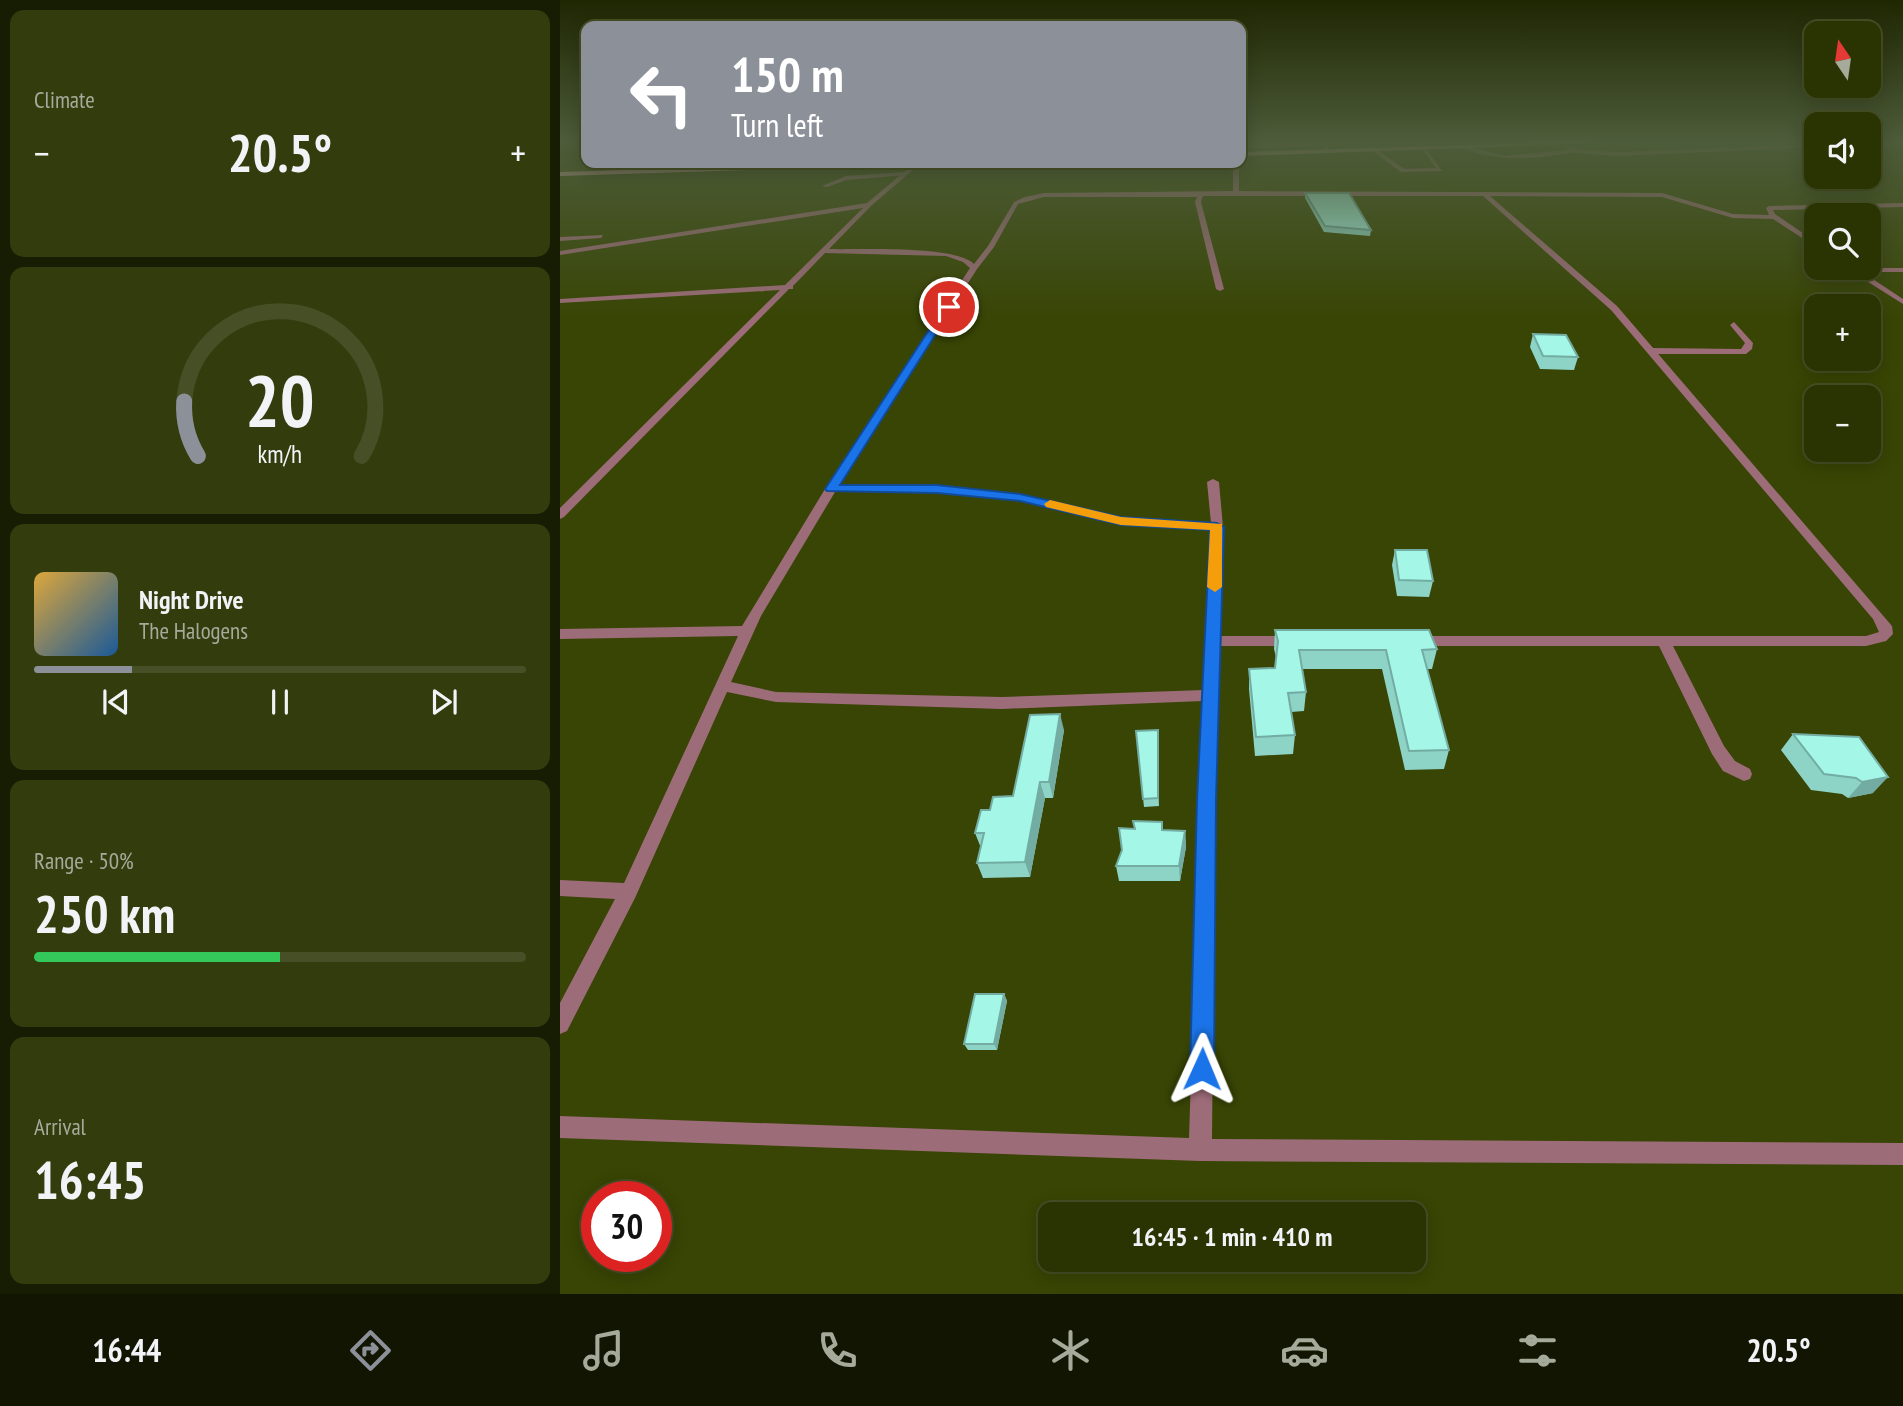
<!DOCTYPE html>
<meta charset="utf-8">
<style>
:root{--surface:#2a3403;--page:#323c0d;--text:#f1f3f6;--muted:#a5aa9a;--line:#464f25;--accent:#8c9099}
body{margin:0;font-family:"PT Sans Narrow",sans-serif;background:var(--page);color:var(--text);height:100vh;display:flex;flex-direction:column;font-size:26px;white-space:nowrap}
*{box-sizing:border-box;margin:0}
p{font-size:23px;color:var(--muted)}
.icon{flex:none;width:38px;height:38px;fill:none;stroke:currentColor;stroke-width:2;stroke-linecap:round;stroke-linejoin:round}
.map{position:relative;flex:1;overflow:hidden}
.sheet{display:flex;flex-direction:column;gap:10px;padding:10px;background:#171d02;width:560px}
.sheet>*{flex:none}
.banner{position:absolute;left:21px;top:21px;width:665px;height:147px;border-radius:14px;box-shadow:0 4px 18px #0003,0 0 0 2px var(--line);background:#8c9099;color:#fff;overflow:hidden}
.needle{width:46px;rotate:347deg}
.buttons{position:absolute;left:1244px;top:21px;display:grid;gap:14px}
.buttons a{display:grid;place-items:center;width:77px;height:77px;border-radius:14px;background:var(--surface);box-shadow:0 4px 18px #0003,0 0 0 2px var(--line);font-size:35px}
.speed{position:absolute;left:21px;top:1181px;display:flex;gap:14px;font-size:35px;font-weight:700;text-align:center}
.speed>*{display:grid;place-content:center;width:91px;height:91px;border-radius:50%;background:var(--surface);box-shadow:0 4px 18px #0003,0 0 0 2px var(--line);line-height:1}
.speed .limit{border:10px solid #d22;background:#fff;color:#111}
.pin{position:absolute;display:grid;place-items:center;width:60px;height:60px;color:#fff;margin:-30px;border:4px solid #fff;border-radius:50%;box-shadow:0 2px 7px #0007}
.me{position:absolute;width:77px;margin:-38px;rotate:1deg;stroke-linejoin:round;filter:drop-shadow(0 0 5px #0008)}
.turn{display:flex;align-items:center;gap:24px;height:147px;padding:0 35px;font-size:32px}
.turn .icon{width:91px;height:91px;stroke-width:2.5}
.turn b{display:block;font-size:49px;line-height:60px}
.big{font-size:52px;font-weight:700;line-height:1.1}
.sheet .widget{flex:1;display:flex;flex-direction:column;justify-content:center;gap:10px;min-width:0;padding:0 24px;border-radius:14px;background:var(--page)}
.sheet .dial{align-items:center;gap:0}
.dial svg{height:182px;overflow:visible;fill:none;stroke:var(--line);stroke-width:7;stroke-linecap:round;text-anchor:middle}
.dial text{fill:var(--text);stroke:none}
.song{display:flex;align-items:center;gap:21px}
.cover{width:84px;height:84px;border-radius:10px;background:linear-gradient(135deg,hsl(40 70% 55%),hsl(210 70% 35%))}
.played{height:7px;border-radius:4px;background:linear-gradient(90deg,var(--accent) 20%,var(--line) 20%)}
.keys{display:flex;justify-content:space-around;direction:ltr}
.heat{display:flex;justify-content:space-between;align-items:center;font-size:38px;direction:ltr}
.charge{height:10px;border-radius:5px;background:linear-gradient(90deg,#34c759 50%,var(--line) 0)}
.trip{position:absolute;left:478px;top:1202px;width:388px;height:70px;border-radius:14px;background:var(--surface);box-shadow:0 4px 18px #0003,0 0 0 2px var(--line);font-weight:700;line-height:70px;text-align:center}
.tabs{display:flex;height:112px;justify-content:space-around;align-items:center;background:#111501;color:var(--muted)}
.tabs .icon{width:49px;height:49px}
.tabs .current{color:var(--accent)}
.tabs b{font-size:32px;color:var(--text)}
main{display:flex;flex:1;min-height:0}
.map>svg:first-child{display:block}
</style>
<main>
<section class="sheet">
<div class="widget"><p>Climate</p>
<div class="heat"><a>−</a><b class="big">20.5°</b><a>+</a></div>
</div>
<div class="widget dial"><svg viewBox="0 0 100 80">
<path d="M14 69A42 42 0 1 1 86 69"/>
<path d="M14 69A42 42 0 0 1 8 45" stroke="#8c9099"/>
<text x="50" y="56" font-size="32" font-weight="700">20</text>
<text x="50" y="72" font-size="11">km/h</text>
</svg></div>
<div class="widget">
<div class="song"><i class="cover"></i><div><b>Night Drive</b><p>The Halogens</p></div></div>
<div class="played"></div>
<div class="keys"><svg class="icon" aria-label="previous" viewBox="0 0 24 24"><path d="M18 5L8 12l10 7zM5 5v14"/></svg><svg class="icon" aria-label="pause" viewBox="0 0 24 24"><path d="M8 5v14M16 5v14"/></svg><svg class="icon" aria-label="next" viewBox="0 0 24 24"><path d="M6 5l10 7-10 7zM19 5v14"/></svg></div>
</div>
<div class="widget"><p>Range · 50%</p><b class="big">250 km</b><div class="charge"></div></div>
<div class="widget"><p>Arrival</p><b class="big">16:45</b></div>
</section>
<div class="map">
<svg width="1343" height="1294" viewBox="0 0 1343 1294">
<rect width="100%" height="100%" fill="#384504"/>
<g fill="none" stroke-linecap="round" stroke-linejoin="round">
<path fill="#9d6c79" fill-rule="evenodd" d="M900 144 944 156 1015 149 1018 151C1010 154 1000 154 991 156 958 160 930 159 898 147Z
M860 146H864L882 171 841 172 810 149 815 148 844 169 876 168Z
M344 172 346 175 287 180 267 187 262 186 286 176Z
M43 235 41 238 0 241V237Z
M1174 322 1193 343 1192 349 1186 354H1092L1088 351 1092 348 1181 349 1185 343 1170 325Z"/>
<path fill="#9d6c79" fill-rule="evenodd" d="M857 140H905L766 145 770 151 767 153 761 146 681 149V145Z
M994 140H1000L1016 149 1059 152 1256 144V147L1059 156 1015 153Z
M1343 141V145L1309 146V142Z
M106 163H112L116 172H112Z
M355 163H361L311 206 269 249C299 250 395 245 414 264L428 246 454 202 465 197 484 193 673 191V163H679V191L1102 193 1173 214 1209 215 1206 208 1209 206 1343 203V207L1213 210 1215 214 1256 242V247L1213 219 1173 218 1102 197 930 196 1057 306 1332 626 1333 634 1326 641 1306 646H1113L1164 746 1175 761 1190 769 1192 774 1190 779 1184 781 1163 771 1152 754 1099 646H857L850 641 857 636H1306L1319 632 1313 619 1051 310 923 196H643L641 202 664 289 660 291 656 289 635 202 637 197H484L458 204 434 247 417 269 279 486H377L460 495 561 517 651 523 647 482 653 479 659 482 663 527 660 636H732L739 641 732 646H660L655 800 652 1139 1343 1143V1165L640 1161 0 1138V1116L629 1138 643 701 442 709 216 702 167 692 75 898 7 1031 0 1034V1003L55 899 0 896V880L64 883 178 636 0 639V629L182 626 265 489 410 268 403 262 386 256 265 253 233 286V289H229L4 517 0 519V508L220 290 0 303V299L225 285 303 208 0 255V251L307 203ZM275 492H377L460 501 561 525 651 530 644 690 442 697 216 692 171 682 201 616Z
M1286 268H1343V272H1302L1343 299V304Z"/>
<path fill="#f4abc0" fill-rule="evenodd" d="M1058 140H1121L681 156V152Z
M281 163H349L345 165 0 176V172Z"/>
</g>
<path fill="#8dd4c7" d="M745 193 811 230 810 236 764 232 745 198Z
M973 334 1018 357 1014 370 980 369 970 347Z
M835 550 873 581 869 597 837 596 832 565Z
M715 630 877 649 872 669H867L889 750 884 769 845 770 822 669H742L746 692 744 711 731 712 735 735 733 754 695 756 689 689V669L715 668 716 657 714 649Z
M504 730 493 798H485L470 877 423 878 417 863 421 848 415 833 430 810 453 796Z
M598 730 599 806 584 807 576 731Z
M1233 734 1299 737 1313 793 1288 798 1282 794 1251 790 1221 750Z
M602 830 625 831 626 847 620 881H559L556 866Z
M444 994 447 1001 437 1050H408L404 1044Z"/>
<path fill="#73aca2" d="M500 714 504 730 493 798 489 782Z
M598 730 599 738V806L598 798Z
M1328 777 1313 793 1288 798 1302 782Z
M480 782 485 798 470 877 465 862Z
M625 831 626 847 620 881 619 866Z
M444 994 447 1001 437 1050 434 1044Z"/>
<path fill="#a4f6e7" stroke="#73aca2" stroke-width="2" d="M745 193H789L811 230 765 226Z
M973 334 1006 335 1018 357 983 356Z
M835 550H867L873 581 839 580Z
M715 630H869L877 649 862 650 889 750 849 751 826 650H739L746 692 728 693 735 735 696 737 689 669 715 668 718 641Z
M500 714 489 782H480L465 862 417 863 424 833H415L421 810H430L433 797 453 796 470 715Z
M598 730V798L583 799 576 731Z
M1233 734 1299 737 1328 777 1302 782 1296 778 1264 774Z
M573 821 602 822V830L625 831 619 866H556L562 850 559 828 575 829Z
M415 994H444L434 1044H404Z"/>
<linearGradient id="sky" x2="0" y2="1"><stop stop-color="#1f2602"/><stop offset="0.44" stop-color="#4d5c3a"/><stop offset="1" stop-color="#4d5c3a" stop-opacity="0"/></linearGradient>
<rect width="1343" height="321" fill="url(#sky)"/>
<path fill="#1a73e8" stroke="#114b97" stroke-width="2" d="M389 305 393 307 280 485H377L460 494 561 517 657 523 664 527 656 800 654 1069 650 1078 642 1081 633 1078 630 1069 637 800 650 530 561 525 460 501 377 493 267 491 265 489 384 307Z"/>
<path fill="#f59e0b" d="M490 500 561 517 662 524V587L655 592 647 587 650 530 561 525 486 507 484 504Z"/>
</svg>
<div class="buttons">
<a><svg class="needle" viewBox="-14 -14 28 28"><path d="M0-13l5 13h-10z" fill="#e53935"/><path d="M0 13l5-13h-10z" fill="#a5aa9a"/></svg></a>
<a><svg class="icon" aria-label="sound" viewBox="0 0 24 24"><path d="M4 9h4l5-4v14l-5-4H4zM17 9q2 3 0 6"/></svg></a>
<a><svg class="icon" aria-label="search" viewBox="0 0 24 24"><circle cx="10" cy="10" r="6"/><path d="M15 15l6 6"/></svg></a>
<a>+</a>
<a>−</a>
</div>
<div class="speed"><div class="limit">30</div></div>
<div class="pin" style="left:389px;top:307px;background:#d93025"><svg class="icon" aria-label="arrive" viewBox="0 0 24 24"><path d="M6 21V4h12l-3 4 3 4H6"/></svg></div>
<svg class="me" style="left:642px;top:1069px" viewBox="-20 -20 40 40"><path d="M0-17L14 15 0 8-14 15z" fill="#1a73e8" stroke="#fff" stroke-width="4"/></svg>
<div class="trip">16:45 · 1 min · 410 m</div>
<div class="banner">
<div class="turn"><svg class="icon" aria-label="left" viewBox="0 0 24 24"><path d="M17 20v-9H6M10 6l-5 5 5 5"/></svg><div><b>150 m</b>Turn left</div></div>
</div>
</div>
</main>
<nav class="tabs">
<b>16:44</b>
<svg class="icon current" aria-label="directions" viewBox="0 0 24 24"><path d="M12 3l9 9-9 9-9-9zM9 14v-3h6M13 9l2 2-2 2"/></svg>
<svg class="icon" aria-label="music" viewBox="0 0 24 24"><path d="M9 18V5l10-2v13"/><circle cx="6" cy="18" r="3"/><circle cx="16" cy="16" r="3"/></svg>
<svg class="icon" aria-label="phone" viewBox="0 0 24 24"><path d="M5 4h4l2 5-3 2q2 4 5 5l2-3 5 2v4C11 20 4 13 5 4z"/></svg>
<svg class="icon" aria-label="climate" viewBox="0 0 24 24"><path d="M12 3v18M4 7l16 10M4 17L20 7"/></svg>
<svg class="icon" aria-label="car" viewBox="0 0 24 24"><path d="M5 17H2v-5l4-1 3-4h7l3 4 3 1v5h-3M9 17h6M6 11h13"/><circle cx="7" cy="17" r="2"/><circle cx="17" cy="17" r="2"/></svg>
<svg class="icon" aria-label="filters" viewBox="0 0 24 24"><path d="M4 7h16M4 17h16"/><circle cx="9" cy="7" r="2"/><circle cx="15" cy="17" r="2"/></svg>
<b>20.5°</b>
</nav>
